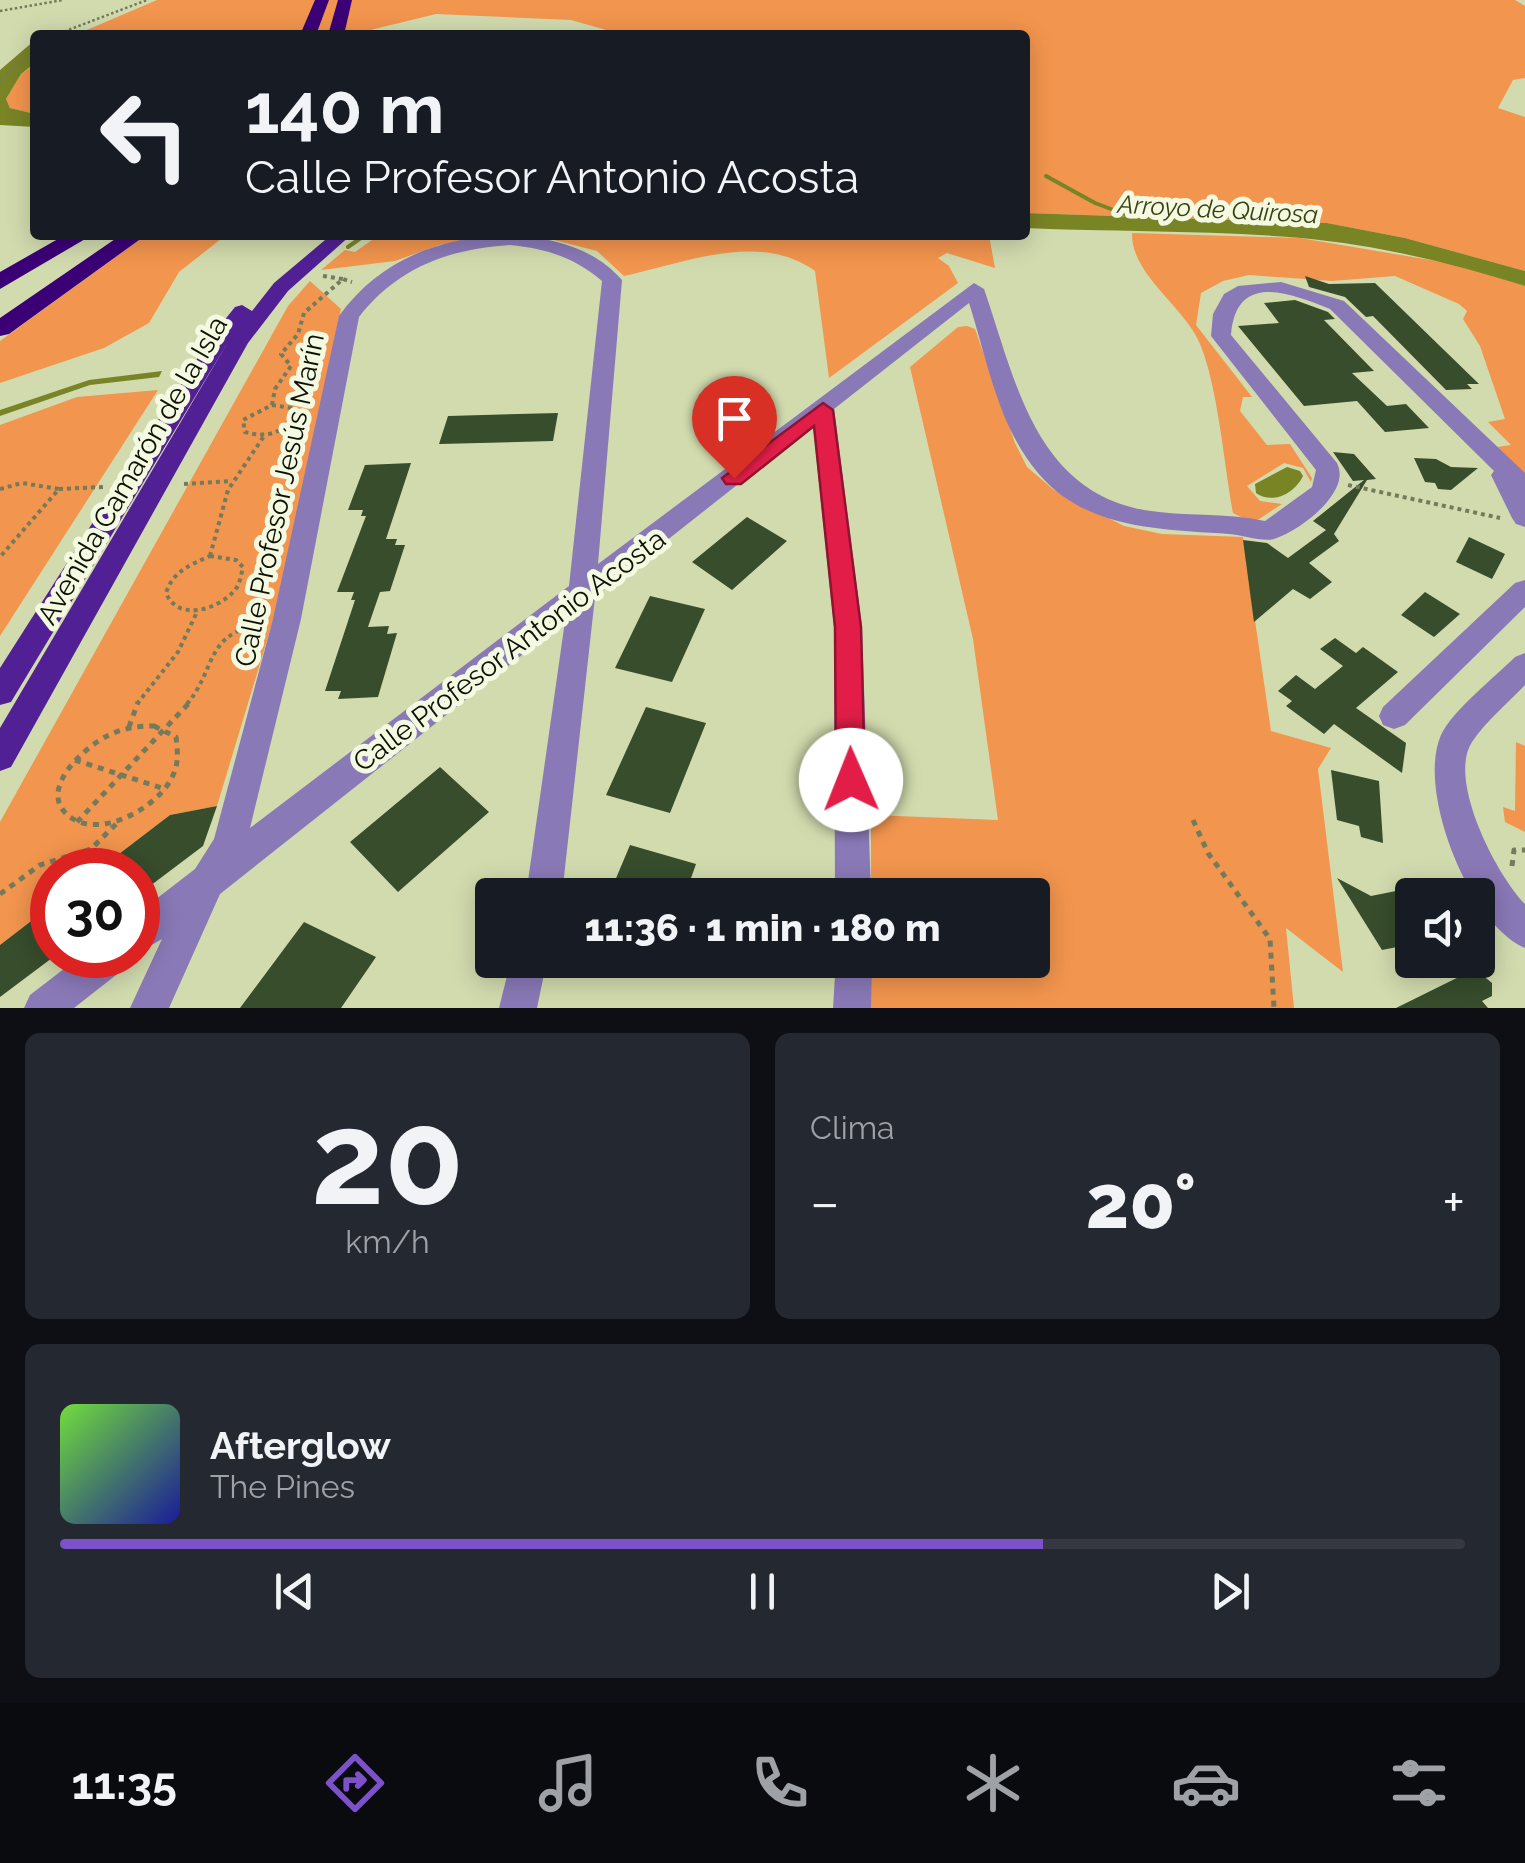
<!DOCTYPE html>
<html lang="es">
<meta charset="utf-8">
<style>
:root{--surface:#171b24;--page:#242831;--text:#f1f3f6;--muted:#9ea1a6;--line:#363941;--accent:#7c51ca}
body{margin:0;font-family:Raleway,sans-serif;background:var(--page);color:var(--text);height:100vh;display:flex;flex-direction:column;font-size:38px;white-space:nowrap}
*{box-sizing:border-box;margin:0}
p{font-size:32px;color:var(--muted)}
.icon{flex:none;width:55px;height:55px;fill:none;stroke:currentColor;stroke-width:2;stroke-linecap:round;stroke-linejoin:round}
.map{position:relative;height:1008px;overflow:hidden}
.side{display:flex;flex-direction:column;gap:25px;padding:25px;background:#0d0f14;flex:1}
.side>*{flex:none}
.hud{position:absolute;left:30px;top:30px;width:1000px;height:210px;border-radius:10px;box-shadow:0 5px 25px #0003;background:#171b24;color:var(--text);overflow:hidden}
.controls{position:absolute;left:1395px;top:878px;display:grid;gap:20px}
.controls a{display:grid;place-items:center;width:100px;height:100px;border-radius:10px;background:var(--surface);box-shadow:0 5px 25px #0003;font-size:50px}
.speed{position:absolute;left:30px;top:848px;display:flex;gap:20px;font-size:50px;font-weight:700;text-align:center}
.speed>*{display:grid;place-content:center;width:130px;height:130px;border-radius:50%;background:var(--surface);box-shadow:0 5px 25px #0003;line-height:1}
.speed .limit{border:15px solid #d22;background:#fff;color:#111}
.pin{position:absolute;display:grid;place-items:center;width:85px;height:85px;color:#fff;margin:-102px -42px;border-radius:50% 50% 50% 0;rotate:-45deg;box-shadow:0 0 10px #0007}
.pin .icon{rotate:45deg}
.me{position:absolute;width:110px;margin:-55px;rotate:359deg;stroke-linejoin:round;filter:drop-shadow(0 0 8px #0008)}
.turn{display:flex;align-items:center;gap:35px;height:210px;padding:0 50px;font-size:45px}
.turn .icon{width:130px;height:130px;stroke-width:2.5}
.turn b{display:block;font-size:70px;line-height:85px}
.big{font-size:75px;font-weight:800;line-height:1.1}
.side .card{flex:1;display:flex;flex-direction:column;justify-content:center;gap:15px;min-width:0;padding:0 35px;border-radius:15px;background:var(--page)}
.side .dial{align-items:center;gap:0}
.dial b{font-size:130px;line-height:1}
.song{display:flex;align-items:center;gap:30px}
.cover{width:120px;height:120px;border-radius:15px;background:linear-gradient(135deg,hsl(100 70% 55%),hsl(240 70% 35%))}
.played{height:10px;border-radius:5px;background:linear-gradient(90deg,var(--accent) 70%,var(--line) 70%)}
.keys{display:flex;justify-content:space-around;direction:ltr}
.heat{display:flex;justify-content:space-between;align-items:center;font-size:55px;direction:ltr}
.side .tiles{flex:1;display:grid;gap:25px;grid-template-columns:1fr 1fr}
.card:last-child{grid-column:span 2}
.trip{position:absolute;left:475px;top:878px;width:575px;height:100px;border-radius:10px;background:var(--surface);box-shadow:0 5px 25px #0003;font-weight:800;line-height:100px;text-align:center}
.menu{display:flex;height:160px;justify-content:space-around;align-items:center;background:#090b0e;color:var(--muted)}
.menu .icon{width:70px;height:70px}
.menu .active{color:var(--accent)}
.menu b{font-size:45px;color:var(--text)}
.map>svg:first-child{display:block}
</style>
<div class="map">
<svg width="1525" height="1008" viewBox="0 0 1525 1008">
<rect width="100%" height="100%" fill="#d2dbae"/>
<path fill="#f2954e" d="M157 0H1515L1525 6V78L1513 80 1498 108 1525 117V271L1405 238 1327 223 1025 213V35H624L571 20 436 14 350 35H75Z
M35 64V114L10 108 6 99 21 74Z
M1132 233 1300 238 1460 265 1525 286V474L1497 447 1511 445 1488 422 1505 419 1480 346 1463 319 1467 311 1459 304 1395 276 1332 281 1249 275 1223 281 1201 293 1196 325 1252 397H1243L1240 411 1267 445 1290 444 1312 478 1311 482 1303 468 1284 463 1247 486 1260 501 1282 504 1253 523 1233 513C1224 465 1218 387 1200 344 1185 307 1131 275 1132 233Z
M146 235H226L179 272 149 323 104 348 0 383V341Z
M379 235H492L439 245 395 261 321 270 345 250 355 252Z
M535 235H989L995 268 947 253 938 258 949 266 958 283 829 378 815 271C760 231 684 263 624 276L597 251Z
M310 281 341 309 278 604 217 806 170 815 98 870H52V905L0 945V822L288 306Z
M967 326 975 329 1015 443 1027 467 1054 490 1124 526 1162 534 1243 537 1271 731 1331 748 1318 769 1343 972 1286 928 1294 1008H870V960H1032V895H871V815L998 820 973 639 910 367 958 327Z
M158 390 0 636V425L77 397Z
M1516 742 1525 746V832L1505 822 1503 807 1515 811Z"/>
<path fill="#798425" d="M35 40V63L21 74 6 99 10 108 35 114V127L0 125V70Z
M1025 213 1327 223 1405 238 1525 271V286C1452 263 1377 245 1301 238 1210 230 1116 232 1025 228Z
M162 371 159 377 90 385 0 416V410L89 380Z
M1287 467 1300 471 1303 476C1295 493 1273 505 1256 493L1255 484Z"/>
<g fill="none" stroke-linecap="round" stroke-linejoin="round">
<path stroke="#798425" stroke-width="4" d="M1046 176 1095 203 1135 218
M348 247 365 235"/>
</g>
<path fill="#374d2c" d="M1305 276 1329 284 1375 283 1479 384H1467L1472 389 1446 390 1373 316 1366 317 1345 297 1309 287Z
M1295 300 1328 312 1335 319 1324 320 1374 371 1352 373 1387 406 1406 404 1429 428 1385 432 1357 401 1304 406 1238 326 1279 323 1264 303Z
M558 413 553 441 439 444 448 416Z
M1333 452 1354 454 1376 479 1367 480 1334 534 1339 541 1309 563 1332 582 1310 599 1293 589 1254 622 1243 540 1267 543 1288 558 1326 530 1313 521 1364 480 1353 481Z
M1414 458 1436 459 1451 467 1478 468 1451 490 1438 489 1435 483 1425 482Z
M411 463 386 539H397L395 545H405L390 591 380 592 368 627 389 626 387 634 397 633 378 697 338 699 341 691H325L355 600H351L354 592H337L366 516H361L363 510H348L365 465Z
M747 517 787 541 732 590 692 562Z
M1469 537 1505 554 1492 579 1456 562Z
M1425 592 1460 614 1434 637 1401 615Z
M650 596 705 609 672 682 615 668Z
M1335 638 1356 653 1363 647 1398 672 1356 708 1406 743 1402 773 1334 724 1324 734 1286 706 1292 701 1278 691 1296 675 1315 689 1343 666 1320 649Z
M646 707 706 723 670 813 606 795Z
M440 767 489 812 398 892 350 842Z
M1331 770 1379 781 1383 843 1361 837 1359 826 1337 820Z
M217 806 203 846 138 895V870H98L170 815Z
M630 845 696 864 685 895H609Z
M1337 878 1371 896 1401 890 1412 907V944L1382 950Z
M52 905V958L0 997V945Z
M304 922 376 957 341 1008H240Z
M1475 969 1492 983V996L1482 1001 1488 1008H1396Z"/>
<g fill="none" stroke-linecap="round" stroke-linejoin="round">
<path stroke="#747a5c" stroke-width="2.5" stroke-dasharray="2.5 2.5" stroke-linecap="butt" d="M0 11 63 0
M55 35 147 0
M0 81 35 49"/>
<path stroke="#747a5c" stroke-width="4" stroke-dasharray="4 4" stroke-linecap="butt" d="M323 276 343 279
M272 405 275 389 291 366 281 354 298 334 304 313 343 279 352 282
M272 405 291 408 294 414C284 434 266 438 245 432L243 420Z
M184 484 232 481
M1348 485 1500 518
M0 489 22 483 59 489 0 557
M59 489 103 487
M210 556 236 560 243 567C241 575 240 584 235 590 218 610 178 622 166 593 173 571 190 565 210 556Z
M210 556 228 490 264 436
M137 704 178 652 197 612
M187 704C217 668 204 634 262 624"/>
<path stroke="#747a5c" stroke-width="5" stroke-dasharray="6 6" stroke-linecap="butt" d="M154 726 176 737C178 754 179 766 170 781 154 809 100 839 70 817 35 791 85 746 109 735 124 728 138 726 154 726Z
M129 727 138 702
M75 760 165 789
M1193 820 1208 853 1270 939 1274 1008
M77 822 190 702
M1512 866 1514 850H1525
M0 894 40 865 91 849 121 819"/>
<path fill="#8a79b7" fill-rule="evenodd" d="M517 235C556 239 595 249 622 280L598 564 974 283 984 289C1015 378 1034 490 1144 510 1184 517 1225 512 1265 521L1312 487 1316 470 1211 336 1213 314 1224 294 1238 286 1281 282 1344 301 1525 473V527L1516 524 1512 518 1491 475 1494 471 1330 309C1288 292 1236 272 1231 335L1337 463C1343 476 1338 487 1330 498 1319 514 1293 533 1274 539 1262 542 1243 535 1229 534 1161 529 1086 530 1038 473 998 426 987 359 969 303L834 409 862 627 871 895H835L834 627 813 425 595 597 562 895H526L565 621 220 894 169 1008H130L162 939 138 953V913L195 869 214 839 273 619 339 316C381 257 446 235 517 235ZM510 245C547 249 574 257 602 281L569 586 250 828 301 619 359 317C398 267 449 249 510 245Z
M1525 580V607L1405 725 1394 729 1383 725 1379 716 1383 707 1515 583Z
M1525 653V685C1508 703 1486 721 1472 742 1447 780 1497 876 1525 904V948C1470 925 1416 791 1441 735 1452 711 1495 677 1515 657Z
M82 955H130L125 968 74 1008H24L30 995Z
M511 960H547L537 1008H499Z
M836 960H872L871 1008H833Z"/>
<path fill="#512095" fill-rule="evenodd" d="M331 235H351L288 291 248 343 11 767 0 771V728L228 342 11 702 0 705V668L211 337 235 307 242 305 252 311 274 283Z"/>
<path fill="#3b0076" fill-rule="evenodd" d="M315 0H329L316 35H300Z
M338 0H352L344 35H328Z
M65 235H92L0 289V272Z
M121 235H146L9 334 0 336V318Z"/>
</g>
<path fill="#e11d48" stroke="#92132f" stroke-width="2.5" d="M823 403 833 410 861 627 865 780 861 789 851 793 840 789 836 780 835 627 814 426 741 484H726L722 478Z"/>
<g text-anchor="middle" stroke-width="10" stroke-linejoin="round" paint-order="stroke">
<g font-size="25" font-style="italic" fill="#3a400e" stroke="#f4f9e2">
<text transform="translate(1218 209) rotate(3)" y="9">Arroyo de Quirosa</text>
</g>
<g font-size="28" fill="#0e1103" stroke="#f4f9e2">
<text transform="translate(132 470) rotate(-60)" y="10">Avenida Camarón de la Isla</text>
<text transform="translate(279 500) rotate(-78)" y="10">Calle Profesor Jesús Marín</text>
<text transform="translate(509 650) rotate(-37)" y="10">Calle Profesor Antonio Acosta</text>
</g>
</g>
</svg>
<div class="controls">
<a><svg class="icon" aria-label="sound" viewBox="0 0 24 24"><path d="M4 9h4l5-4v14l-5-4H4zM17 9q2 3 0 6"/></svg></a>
</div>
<div class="speed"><div class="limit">30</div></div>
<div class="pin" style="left:734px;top:478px;background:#d93025"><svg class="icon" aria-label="arrive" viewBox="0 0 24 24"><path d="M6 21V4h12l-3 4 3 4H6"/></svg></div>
<svg class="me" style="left:851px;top:780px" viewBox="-20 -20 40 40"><circle r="19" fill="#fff"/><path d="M0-13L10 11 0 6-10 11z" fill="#e11d48"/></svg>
<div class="trip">11:36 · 1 min · 180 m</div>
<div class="hud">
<div class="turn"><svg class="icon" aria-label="left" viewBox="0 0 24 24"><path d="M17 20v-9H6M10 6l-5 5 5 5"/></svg><div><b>140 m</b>Calle Profesor Antonio Acosta</div></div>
</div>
</div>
<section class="side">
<div class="tiles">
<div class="card dial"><b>20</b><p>km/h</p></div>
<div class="card"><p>Clima</p>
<div class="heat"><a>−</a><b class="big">20°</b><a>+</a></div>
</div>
<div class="card">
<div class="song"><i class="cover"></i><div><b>Afterglow</b><p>The Pines</p></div></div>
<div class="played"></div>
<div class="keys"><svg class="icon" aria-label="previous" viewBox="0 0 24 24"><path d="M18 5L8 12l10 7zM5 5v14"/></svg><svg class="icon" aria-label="pause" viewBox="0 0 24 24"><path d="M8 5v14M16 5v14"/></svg><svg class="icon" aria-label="next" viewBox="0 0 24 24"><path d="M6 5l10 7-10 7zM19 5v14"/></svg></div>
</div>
</div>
</section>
<nav class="menu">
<b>11:35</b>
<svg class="icon active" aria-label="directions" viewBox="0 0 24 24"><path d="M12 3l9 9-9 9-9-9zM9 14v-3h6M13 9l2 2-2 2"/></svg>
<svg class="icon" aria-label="music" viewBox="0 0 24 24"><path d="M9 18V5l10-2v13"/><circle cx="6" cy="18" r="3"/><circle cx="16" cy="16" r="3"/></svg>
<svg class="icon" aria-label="phone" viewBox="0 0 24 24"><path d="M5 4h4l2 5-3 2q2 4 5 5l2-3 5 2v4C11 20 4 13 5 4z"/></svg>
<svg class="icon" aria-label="climate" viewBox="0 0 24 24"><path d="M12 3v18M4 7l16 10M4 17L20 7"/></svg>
<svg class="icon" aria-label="car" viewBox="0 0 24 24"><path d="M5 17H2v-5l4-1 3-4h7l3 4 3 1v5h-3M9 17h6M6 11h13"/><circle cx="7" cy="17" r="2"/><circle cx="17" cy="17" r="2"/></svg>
<svg class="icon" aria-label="filters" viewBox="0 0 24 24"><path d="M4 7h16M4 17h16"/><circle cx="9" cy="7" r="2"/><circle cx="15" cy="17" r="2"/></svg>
</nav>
